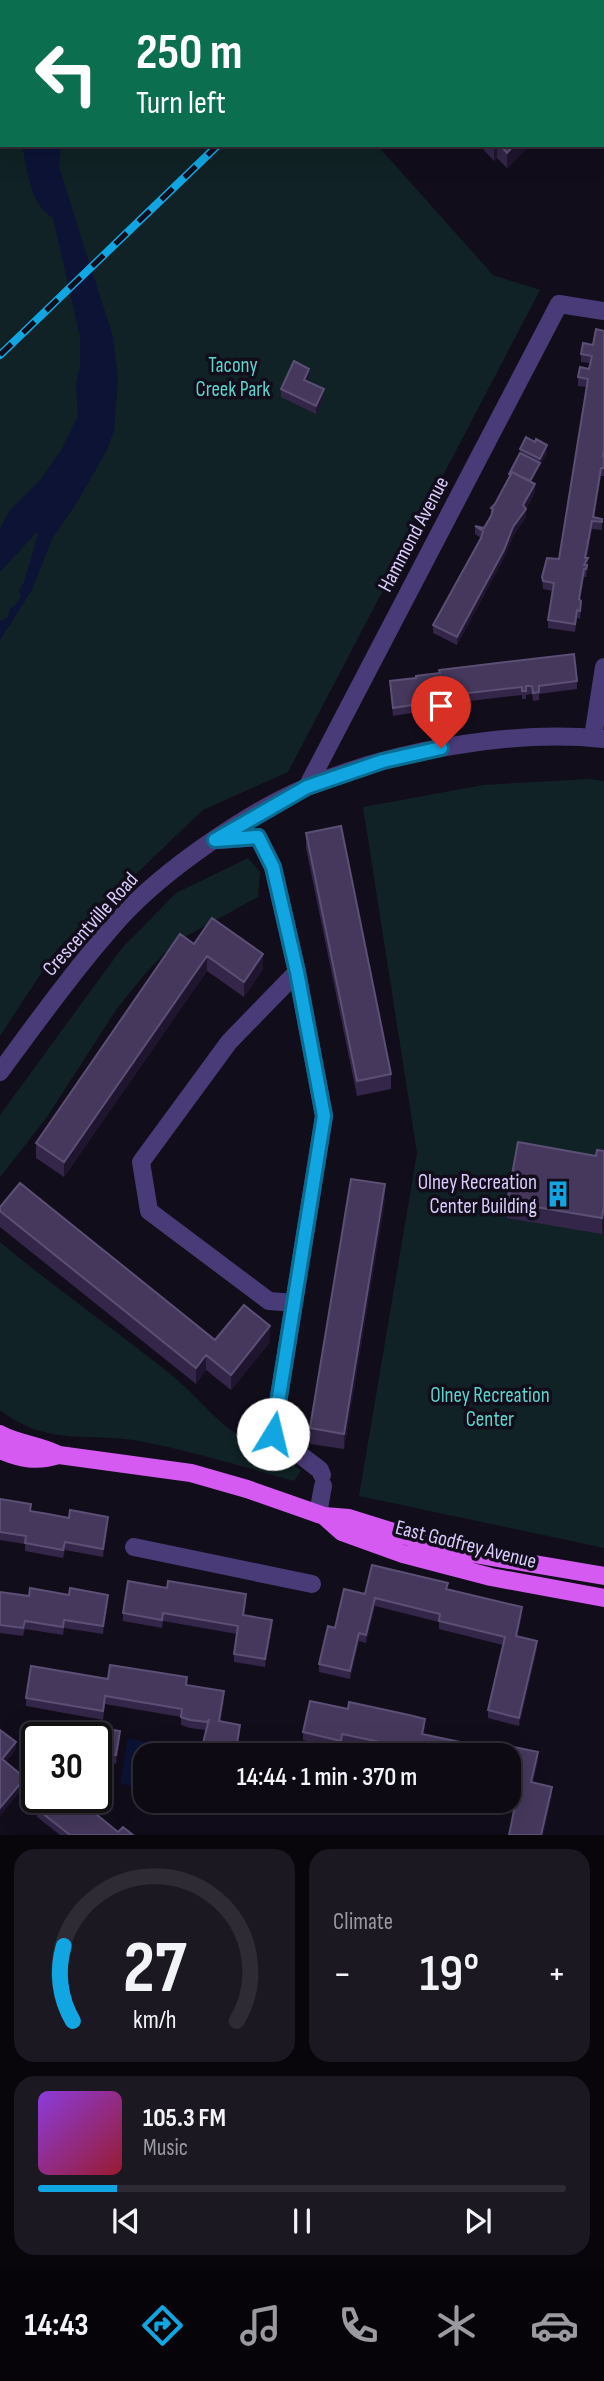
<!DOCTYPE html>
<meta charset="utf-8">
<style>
:root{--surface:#0e0a14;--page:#1c1822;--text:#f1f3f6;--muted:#9b9aa0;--line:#2e2b34;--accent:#11a6e1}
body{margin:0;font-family:"Sofia Sans Condensed",sans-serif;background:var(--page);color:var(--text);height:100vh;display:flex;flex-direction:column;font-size:26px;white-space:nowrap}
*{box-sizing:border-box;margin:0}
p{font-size:23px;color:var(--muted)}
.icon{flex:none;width:38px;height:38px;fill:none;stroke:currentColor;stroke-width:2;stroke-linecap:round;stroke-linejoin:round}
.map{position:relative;height:1835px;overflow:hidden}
.sheet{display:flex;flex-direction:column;gap:14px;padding:14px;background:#08060b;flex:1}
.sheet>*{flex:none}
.hud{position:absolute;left:0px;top:0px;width:606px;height:147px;box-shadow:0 7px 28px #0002,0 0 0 2px var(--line);background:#0b6e4f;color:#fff;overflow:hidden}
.speed{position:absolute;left:21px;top:1722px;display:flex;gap:14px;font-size:35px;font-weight:700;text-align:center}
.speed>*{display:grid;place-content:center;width:91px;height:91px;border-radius:50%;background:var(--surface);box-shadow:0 7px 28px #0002,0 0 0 2px var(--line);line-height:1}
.speed .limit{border:4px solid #111;border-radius:10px;background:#fff;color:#111}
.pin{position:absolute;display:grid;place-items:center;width:60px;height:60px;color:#fff;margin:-72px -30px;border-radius:50% 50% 50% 0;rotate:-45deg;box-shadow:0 0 7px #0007}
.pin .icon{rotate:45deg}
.me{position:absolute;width:77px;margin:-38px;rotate:9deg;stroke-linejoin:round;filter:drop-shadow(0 0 5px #0008)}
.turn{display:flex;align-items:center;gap:24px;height:147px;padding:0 21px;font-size:32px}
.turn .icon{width:91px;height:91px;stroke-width:2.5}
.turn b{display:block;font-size:49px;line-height:60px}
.big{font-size:52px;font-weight:600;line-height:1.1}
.sheet .tile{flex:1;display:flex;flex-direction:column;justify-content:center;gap:10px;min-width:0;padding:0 24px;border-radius:21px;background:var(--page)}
.sheet .dial{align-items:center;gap:0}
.dial svg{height:182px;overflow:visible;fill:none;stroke:var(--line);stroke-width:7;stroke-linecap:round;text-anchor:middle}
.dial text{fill:var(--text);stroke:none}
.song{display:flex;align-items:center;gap:21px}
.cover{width:84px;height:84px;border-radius:10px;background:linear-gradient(135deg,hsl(270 70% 55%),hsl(350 70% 35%))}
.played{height:7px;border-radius:4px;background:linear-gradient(90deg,var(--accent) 15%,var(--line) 15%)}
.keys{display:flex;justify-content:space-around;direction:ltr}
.heat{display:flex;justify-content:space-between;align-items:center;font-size:38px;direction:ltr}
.sheet .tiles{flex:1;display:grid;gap:14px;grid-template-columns:1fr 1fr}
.tile:last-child{grid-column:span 2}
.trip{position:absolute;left:133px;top:1743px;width:388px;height:70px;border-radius:21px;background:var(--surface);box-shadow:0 7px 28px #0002,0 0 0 2px var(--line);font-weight:600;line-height:70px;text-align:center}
.tab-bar{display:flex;height:112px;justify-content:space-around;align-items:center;background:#060408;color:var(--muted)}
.tab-bar .icon{width:49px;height:49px}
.tab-bar .current{color:var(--accent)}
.tab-bar b{font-size:32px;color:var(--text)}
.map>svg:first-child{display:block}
</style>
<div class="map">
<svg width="604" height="1835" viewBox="0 0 604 1835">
<rect width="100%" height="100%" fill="#120d1b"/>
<path fill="#102225" d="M0 0 249 2H2V145H377L493 275 540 290 288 772 203 810 57 949 0 1036Z
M589 779 604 781V1548L359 1496 417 1153 363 807 483 785Z
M248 858 260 872 258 897 174 943 144 975 116 1010 47 1117 0 1177V1115L122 948 176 893Z
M0 1242C55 1288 113 1328 169 1373 192 1391 209 1414 232 1431 254 1447 280 1450 301 1471L294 1481C244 1467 195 1452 144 1442 90 1431 48 1448 0 1410Z"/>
<path fill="#0c1335" d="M22 145H61L59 167 113 337 118 378 114 431 107 450 78 501 52 539 32 590 0 640V621L8 617 10 608 14 607 21 596 19 590 24 582 38 534 36 533 0 572V528L9 511 40 480 61 450 78 416 76 385 80 365V337L53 218C29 203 28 172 22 145Z
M128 1738 150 1743V1755H145V1788L120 1784Z"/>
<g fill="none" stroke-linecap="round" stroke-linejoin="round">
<path stroke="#483b77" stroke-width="18" d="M593 737 604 667
M307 787 559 304 604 311
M219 840 258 837 273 867 297 972 324 1116 273 1434 320 1470 322 1475
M0 1072C39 1019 77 966 121 917 164 870 248 812 307 787 391 751 513 729 604 739
M294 1303 269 1301 149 1211 141 1162 229 1042 297 972
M318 1514 323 1486
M134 1547 312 1584"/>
<path stroke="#d55af2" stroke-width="18" d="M0 1434C18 1444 40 1445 59 1455L191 1473 247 1489 324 1516 349 1518 451 1550 604 1576
M0 1450C21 1459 37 1462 59 1455
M324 1516 342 1532 403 1554 491 1577 604 1598"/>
<g stroke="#11a6e1" stroke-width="8">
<path id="rail" d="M350 2 352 0
M365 2 367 0
M0 355 218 145"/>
</g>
<use href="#rail" stroke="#120d1b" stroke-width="5" stroke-dasharray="16" stroke-linecap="butt"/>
</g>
<path fill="#332648" d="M483 145H530L507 168 497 158 494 161 483 149Z
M604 331V476H601L594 518 602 519V530L592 529 587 558 588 567 586 577H584L580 600 581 609 580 619 577 618 575 632 548 628V620L553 591 543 589 542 577 559 559 587 387 578 386V377L589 369 590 363 581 362V354L593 345Z
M309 377 307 381 324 398 316 414 281 397V389Z
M520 449 547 453 531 482 535 492 526 509V517L513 536 504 558 457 645 433 633V625L481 538 475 534V526L484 528 491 514V508L495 504 509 477V474L520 453Z
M390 681H577V689L539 694V700L533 701 532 694 526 695V699H522V695L443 704V708L393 716Z
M306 833 391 1074V1089L357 1096 306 848Z
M194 944 263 969 244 997 207 971 64 1177 36 1158V1143Z
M604 1151 602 1234 507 1218V1202Z
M385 1200 344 1449 310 1444V1428Z
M0 1207 215 1340 270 1342 231 1390 206 1370 196 1384 0 1227Z
M0 1499 31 1511 108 1525 103 1557 65 1550 63 1558 25 1551V1544L0 1540Z
M448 1590 522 1615 517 1637 537 1649 519 1726 488 1718V1710L503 1645 439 1629V1622L375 1606 366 1643 359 1641 350 1679 319 1672V1664L335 1628 365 1594Z
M0 1592 29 1596 108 1603 103 1634 64 1628 63 1635 25 1629 23 1636 0 1633Z
M246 1602 244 1615 272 1628 265 1667 234 1662V1654L237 1634 163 1621 162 1628 123 1621V1613Z
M108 1679 187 1686 224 1700 220 1722 240 1733 236 1755H203L206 1730 190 1728 181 1725V1717L105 1704 103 1720 26 1706V1698Z
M425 1727 423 1734 538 1761 533 1782 552 1795 543 1835H509L519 1789 509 1787V1755H404L342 1742 341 1749 303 1740V1732Z
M96 1738 120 1739 116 1764 96 1760Z
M189 1801H221L220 1809 189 1804Z
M37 1809 118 1832 133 1835H60L37 1817Z"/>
<path fill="#1f152e" d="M494 145H497V158L494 161Z
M514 145H530L507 168V153Z
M309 369V377L304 388V380Z
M324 389V398L316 414V406Z
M547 445V453L528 488V484L540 463V459Z
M601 468V476L593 521V517Z
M535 484V492L525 510 526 509V517L513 536 504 558 457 645V637Z
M592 521V529L586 562 588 558 586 577V569H584L585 558Z
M584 569V577L579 607V599Z
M263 954V969L244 997V982Z
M207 956V971L64 1177V1162Z
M385 1184V1200L344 1449V1434Z
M604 1206V1221L602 1234V1218Z
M270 1326V1342L231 1390V1375Z
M206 1355V1370L196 1384V1368Z
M108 1517V1525L103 1557V1549Z
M108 1595V1603L103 1634V1626Z
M375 1598V1606L366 1643V1635Z
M522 1607V1615L516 1644V1636Z
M272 1620V1628L265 1667V1659Z
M359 1633V1641L350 1679V1671Z
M537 1641V1649L519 1726V1718Z
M224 1691V1700L219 1730V1721Z
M240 1725V1733L236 1755H235Z
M120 1731V1739L116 1764V1755Z
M16 1742V1750L2 1767V1759Z
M538 1752V1761L531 1790V1782Z
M25 1778V1786L0 1816V1808Z
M552 1787V1795L543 1835H541Z"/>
<path fill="#45385c" stroke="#5c4f75" stroke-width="2" d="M444 0 448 1 450 0H604V69V2H443Z
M500 145H514L507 153Z
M596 329 604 331V449L603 456H604V468H601L593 517 602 519V522L592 521 585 558H588L584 565H587L586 569H584L579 599 581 601 580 611 577 610 575 624 548 620 554 583 543 581 542 577 547 558 559 559 588 379 578 377 580 367 589 369 592 356 581 354 583 343 593 345Z
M294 361 309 369 304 380 324 389 316 406 281 389Z
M526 437 535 442 536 439 547 445 540 459 520 449Z
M520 453 540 463 530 481 512 472 510 475 509 474Z
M512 472 535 484 523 505 526 509 513 527 504 550 457 637 433 625 481 538 483 531 475 526 484 528 491 516 493 509 491 508 495 504Z
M574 654 577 681 539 686V692L533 693 532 686H526V691H522V687L442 696 443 700 393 708 390 681 416 678V676L440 673 439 670Z
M341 826 391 1074 357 1081 306 833Z
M212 918 263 954 244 982 207 956 64 1162 36 1143 180 934 194 944Z
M518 1142 596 1156 597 1150 604 1151V1206L602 1218 507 1202Z
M351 1179 385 1184 344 1434 310 1428Z
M20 1183 215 1340 244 1305 270 1326 231 1375 206 1355 196 1368 0 1211V1207Z
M0 1499 31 1504 30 1511 48 1514 69 1518 70 1510 108 1517 103 1549 65 1542 63 1550 25 1543 26 1536 0 1532Z
M372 1565 448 1583 446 1589 522 1607 516 1636 537 1641 519 1718 488 1710 505 1637 439 1621 440 1614 375 1598 366 1635 359 1633 350 1671 319 1664 328 1626 335 1628 344 1589 365 1594Z
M128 1581 167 1588 168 1581 246 1594 243 1615 272 1620 265 1659 234 1654 238 1626 163 1613 162 1620 123 1613Z
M30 1588 69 1595 70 1588 108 1595 103 1626 64 1620 63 1627 25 1621 23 1628 0 1625V1592L29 1596Z
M110 1665 187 1677 186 1685 224 1691 219 1721 240 1725 235 1755H203L204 1739 209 1719 207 1722 190 1720 181 1717 182 1709 105 1696 103 1711 26 1698 31 1666 108 1679Z
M310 1701 348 1709 349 1702 409 1715 425 1719 422 1734 498 1750 499 1744 538 1752 531 1782 552 1787 541 1835H509L520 1781 509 1779V1755H417L418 1750 342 1734 341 1741 303 1732Z
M95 1727 120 1731 116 1755 96 1752V1738H94Z
M0 1730 16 1742 2 1759 25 1778 0 1808Z
M46 1797H75L118 1832 123 1827 133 1835H70L37 1809Z"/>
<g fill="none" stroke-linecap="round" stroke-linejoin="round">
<g stroke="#0b6c92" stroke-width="18">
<path id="route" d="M273 1434 324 1116 297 972 273 867 258 837 215 840 307 787 383 761 441 748"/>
</g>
<use href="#route" stroke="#11a6e1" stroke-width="12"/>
</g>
<defs>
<g id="building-bare" transform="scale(2.1)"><path d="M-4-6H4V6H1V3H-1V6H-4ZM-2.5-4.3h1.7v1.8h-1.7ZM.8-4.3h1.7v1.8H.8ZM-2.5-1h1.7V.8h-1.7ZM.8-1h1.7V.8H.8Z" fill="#11a6e1" stroke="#120d1b" stroke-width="2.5" paint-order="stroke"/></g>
</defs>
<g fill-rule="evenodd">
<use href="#building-bare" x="558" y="1194"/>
</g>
<g text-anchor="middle" stroke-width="7" stroke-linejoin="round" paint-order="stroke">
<g font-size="21" fill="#5ed4cc" stroke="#120d1b">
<text x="233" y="372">Tacony<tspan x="233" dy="24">Creek Park</tspan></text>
<text x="490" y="1402">Olney Recreation<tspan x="490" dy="24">Center</tspan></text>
</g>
<g font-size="21" fill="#d9cbfb" stroke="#120d1b">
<text transform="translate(413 534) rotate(-62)" y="7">Hammond Avenue</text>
<text transform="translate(90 924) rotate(-48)" y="7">Crescentville Road</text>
<text transform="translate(466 1544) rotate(14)" y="7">East Godfrey Avenue</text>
</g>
<g font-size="21" fill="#d9cbfb" stroke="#120d1b" text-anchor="end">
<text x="537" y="1189">Olney Recreation<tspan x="537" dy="24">Center Building</tspan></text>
</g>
</g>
</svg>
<div class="speed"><div class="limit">30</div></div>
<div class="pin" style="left:441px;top:748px;background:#d93025"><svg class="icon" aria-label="arrive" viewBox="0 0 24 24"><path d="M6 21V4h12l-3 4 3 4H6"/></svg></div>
<svg class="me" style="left:273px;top:1434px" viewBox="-20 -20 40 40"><circle r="19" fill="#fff"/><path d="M0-13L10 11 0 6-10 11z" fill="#11a6e1"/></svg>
<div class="trip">14:44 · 1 min · 370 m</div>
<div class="hud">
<div class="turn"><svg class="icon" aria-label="left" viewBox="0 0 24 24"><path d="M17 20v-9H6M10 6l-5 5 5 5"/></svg><div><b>250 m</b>Turn left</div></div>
</div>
</div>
<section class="sheet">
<div class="tiles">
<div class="tile dial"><svg viewBox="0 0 100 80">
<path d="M14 69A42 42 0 1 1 86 69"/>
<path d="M14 69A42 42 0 0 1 10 36" stroke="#11a6e1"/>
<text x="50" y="56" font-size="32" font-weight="700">27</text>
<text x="50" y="72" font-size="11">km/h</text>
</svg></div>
<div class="tile"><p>Climate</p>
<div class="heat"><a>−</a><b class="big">19°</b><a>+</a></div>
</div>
<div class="tile">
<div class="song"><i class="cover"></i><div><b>105.3 FM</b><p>Music</p></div></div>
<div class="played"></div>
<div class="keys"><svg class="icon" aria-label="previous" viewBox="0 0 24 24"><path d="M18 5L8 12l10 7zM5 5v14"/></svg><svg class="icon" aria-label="pause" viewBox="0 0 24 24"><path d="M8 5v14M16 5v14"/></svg><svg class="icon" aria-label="next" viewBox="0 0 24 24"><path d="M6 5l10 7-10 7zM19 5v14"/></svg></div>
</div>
</div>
</section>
<nav class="tab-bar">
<b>14:43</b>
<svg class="icon current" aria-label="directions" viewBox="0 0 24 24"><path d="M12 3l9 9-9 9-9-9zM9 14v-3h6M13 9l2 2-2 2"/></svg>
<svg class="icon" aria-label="music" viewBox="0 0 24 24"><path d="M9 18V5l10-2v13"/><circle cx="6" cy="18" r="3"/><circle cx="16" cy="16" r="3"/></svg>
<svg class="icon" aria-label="phone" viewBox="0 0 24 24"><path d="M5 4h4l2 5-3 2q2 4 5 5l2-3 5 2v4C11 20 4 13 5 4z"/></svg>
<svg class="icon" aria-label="climate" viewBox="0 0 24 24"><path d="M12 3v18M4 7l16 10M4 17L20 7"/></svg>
<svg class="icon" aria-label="car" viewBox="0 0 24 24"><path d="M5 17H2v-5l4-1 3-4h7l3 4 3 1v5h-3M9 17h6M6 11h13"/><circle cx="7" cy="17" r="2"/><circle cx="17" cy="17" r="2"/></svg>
</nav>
